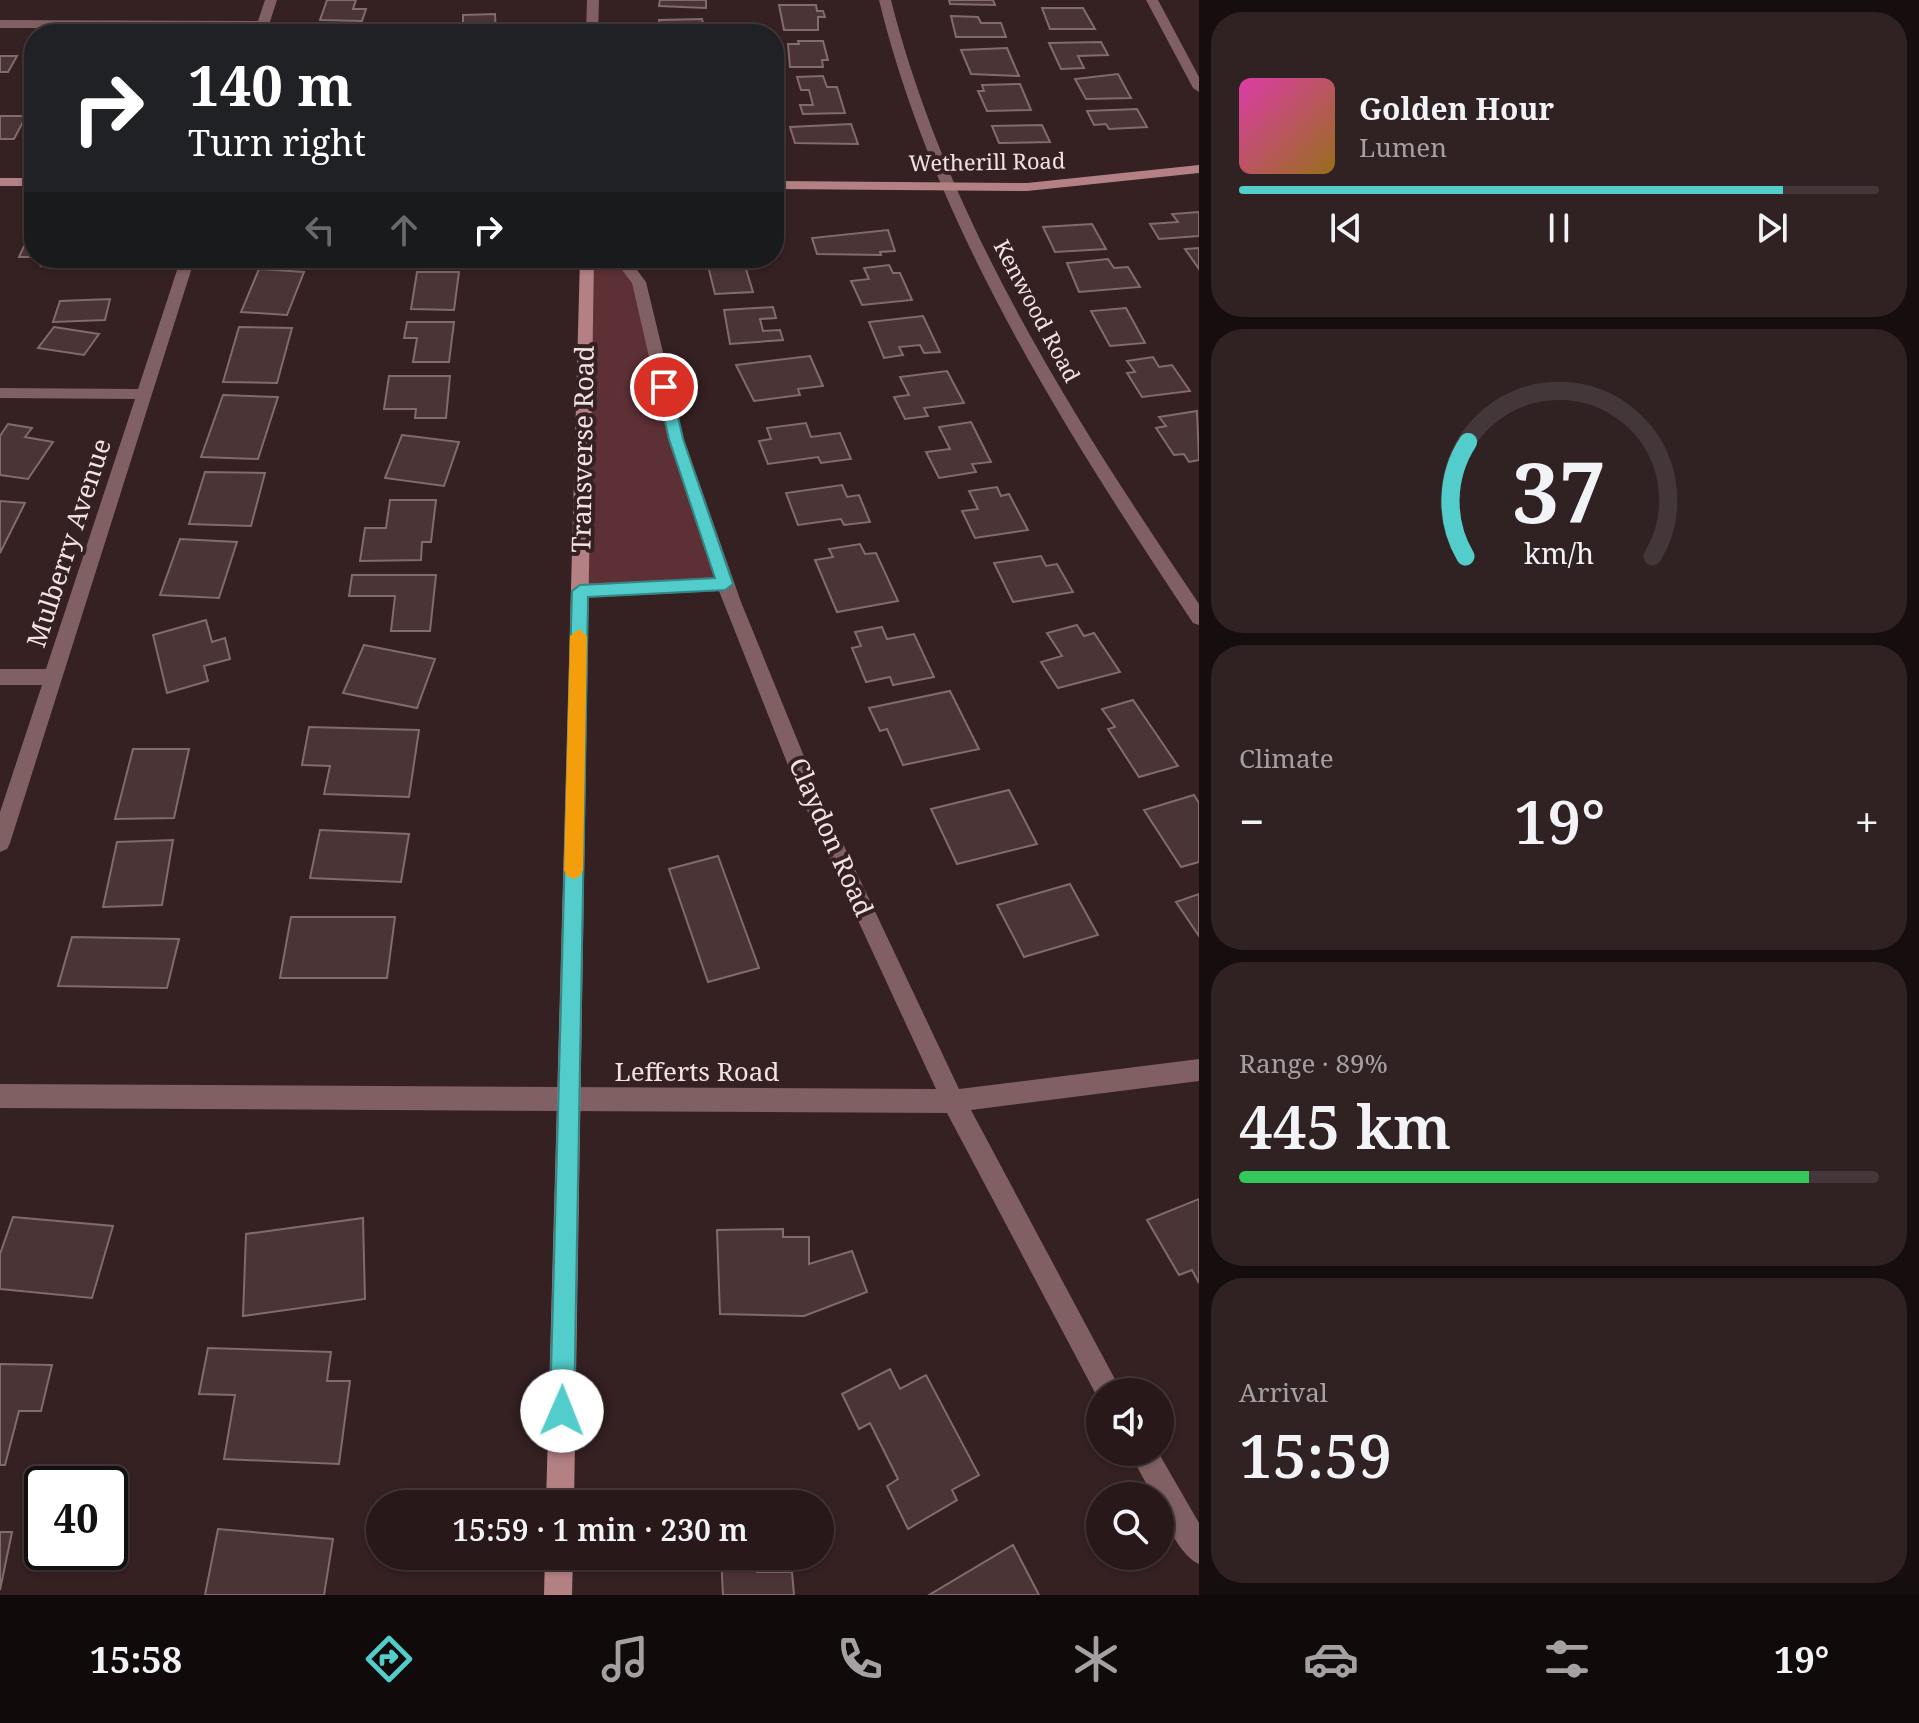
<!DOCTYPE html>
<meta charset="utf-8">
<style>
:root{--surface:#28181a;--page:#302123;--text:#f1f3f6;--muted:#a5a0a2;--line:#443739;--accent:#52cdcc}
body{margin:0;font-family:"Noto Serif",serif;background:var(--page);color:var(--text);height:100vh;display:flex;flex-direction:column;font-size:30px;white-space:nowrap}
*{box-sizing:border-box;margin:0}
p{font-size:26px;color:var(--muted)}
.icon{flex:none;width:44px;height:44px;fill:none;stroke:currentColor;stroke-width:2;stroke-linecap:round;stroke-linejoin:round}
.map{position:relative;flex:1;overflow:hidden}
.sheet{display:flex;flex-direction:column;gap:12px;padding:12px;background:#160d0e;width:720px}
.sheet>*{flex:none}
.banner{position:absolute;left:24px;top:24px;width:760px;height:244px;border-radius:32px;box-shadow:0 2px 6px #0004,0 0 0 2px var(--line);background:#202124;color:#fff;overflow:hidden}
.tools{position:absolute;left:1086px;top:1378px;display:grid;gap:16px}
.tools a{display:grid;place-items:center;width:88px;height:88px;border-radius:50%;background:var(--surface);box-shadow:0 2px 6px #0004,0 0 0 2px var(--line);font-size:40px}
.speed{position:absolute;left:24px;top:1466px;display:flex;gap:16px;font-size:40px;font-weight:700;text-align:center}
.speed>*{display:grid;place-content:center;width:104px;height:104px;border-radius:50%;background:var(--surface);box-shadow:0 2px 6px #0004,0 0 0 2px var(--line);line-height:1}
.speed .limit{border:4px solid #111;border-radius:12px;background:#fff;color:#111}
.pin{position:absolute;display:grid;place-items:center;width:68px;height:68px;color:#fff;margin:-34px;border:4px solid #fff;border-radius:50%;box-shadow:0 2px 8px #0007}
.me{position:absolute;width:88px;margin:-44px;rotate:1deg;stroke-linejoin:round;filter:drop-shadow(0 0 6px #0008)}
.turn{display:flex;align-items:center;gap:28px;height:168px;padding:0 32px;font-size:36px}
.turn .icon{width:104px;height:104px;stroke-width:2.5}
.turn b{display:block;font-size:56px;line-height:68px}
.lanes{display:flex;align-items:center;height:76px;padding:0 32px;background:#0003;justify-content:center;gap:40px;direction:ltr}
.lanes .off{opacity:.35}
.big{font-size:60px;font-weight:600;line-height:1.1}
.sheet .widget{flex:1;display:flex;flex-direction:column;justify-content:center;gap:12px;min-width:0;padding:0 28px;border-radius:32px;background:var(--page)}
.sheet .dial{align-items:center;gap:0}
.dial svg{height:208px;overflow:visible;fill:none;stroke:var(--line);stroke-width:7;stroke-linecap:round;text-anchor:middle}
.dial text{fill:var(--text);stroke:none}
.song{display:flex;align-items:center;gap:24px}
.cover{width:96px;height:96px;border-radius:12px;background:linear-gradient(135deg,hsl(320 70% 55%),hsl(40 70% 35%))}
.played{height:8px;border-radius:4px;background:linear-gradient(90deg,var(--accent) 85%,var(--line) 85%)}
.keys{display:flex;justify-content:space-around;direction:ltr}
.heat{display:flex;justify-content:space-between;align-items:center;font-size:44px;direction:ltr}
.charge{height:12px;border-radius:6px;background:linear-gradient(90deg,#34c759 89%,var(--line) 0)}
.trip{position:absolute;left:366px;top:1490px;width:468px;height:80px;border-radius:40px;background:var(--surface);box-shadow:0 2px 6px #0004,0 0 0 2px var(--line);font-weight:600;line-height:80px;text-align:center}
.tabs{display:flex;height:128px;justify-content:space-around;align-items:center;background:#100a0a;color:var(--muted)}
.tabs .icon{width:56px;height:56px}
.tabs .selected{color:var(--accent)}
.tabs b{font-size:36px;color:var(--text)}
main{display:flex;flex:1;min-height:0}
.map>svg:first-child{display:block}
</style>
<main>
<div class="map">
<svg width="1199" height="1595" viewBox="0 0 1199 1595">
<rect width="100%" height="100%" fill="#352022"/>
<path fill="#5d3035" d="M588 258H620L629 265 725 584 581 591Z"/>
<path fill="#4b3436" stroke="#836a6b" stroke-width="2" d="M327 0H356L353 9H366L362 21 320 20Z
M660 0H706V8L659 6Z
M949 0H993L995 5 950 4Z
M779 5H816L817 11H823L825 17H818V30H784Z
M1042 8H1083L1095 29H1050Z
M495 14 496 34H463V15Z
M951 16 978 17 981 23H1001L1006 37H956Z
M702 19 704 28H715L716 34H661L659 20Z
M798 41H823L828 60H822L823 67H790L788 44H799Z
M1101 42 1108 55 1078 56 1084 68 1061 69 1049 43Z
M1007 48 1019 76 971 74 961 50Z
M0 56H17L8 72H0Z
M1118 74 1131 98 1086 99 1075 79Z
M823 76 827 87H837L845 113 803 114 800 105H813L809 90H801L797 77Z
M1020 84 1031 110 987 111 978 91H984L982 85Z
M1137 109 1147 127 1109 129 1106 124 1094 125 1087 111Z
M0 116H26L14 139H0Z
M851 124 858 144 795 143 790 127Z
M1042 125 1050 142 999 143 992 126Z
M1199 212V236L1159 239 1150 224 1178 222 1172 214Z
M1092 224 1106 249 1055 252 1043 227Z
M888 230 895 251 880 252 881 255 817 254 812 238Z
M31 231H34V257H19Z
M1199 248V269L1185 249Z
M45 258H66L62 267 41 266Z
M85 258H118L115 266 82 265Z
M743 259 753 292 715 294 707 262Z
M1108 259 1114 268 1128 267 1140 287 1079 292 1067 263Z
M889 265 893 273H900L912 300 862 305 851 281 869 279 864 268Z
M259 269 304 272 287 315 241 312Z
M417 272H459L454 310 411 309Z
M110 299 105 320 53 322 60 301Z
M773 307 776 318 760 319 763 331 780 330 783 340 730 344 724 310Z
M1126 308 1145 343 1110 346 1091 311Z
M923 316 940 352 924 353 920 345 899 347 903 355 884 358 869 322Z
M407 322H454L449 362H413L417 338H404Z
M54 327 99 334 84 355 38 348Z
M239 327 292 328 277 383 223 382Z
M810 356 823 386 798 389 800 395 754 401 736 365Z
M1153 357 1159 367 1172 365 1190 391 1142 397 1127 373 1135 372 1127 361Z
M947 371 964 403 924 408 928 416 905 419 894 397 909 395 900 377Z
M389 376H450L446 418H415L416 409H384Z
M223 395 278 397 258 459 201 457Z
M1197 411 1199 460 1189 462 1184 454 1174 455 1156 428 1166 426 1159 417Z
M971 422 991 462 972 464 976 472 939 478 926 452 950 449 939 427Z
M806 423 811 437 840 433 851 459 821 463 818 457 768 464 759 441 771 439 767 428Z
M8 424 32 428 25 437 53 442 28 479 0 475V436Z
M402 435 459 442 444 486 385 478Z
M205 472 265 473 251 526 189 524Z
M842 485 847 497 859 495 870 522 844 525 841 519 798 525 786 493Z
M997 487 1001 496 1009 494 1028 530 975 538 962 511 978 509 969 491Z
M390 500H436L431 542H422L421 560 360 561 365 528H386Z
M0 501 25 503 0 553Z
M180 539 237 542 219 598 160 595Z
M860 544 865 554 876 553 898 601 837 612 815 560 833 557 829 549Z
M1041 556 1046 566 1057 564 1073 592 1013 602 994 563Z
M352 575H436L430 631H391L395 596H349Z
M206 620 212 642 225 638 230 659 204 666 208 681 167 693 153 635Z
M1077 625 1084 636 1094 633 1120 672 1058 688 1041 662 1062 656 1047 633Z
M882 627 887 639 914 634 934 677 893 685 890 677 866 682 852 648 861 646 855 632Z
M364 645 435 659 417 708 343 693Z
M950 691 979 749 903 765 887 729 880 731 869 708Z
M1133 700 1178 766 1139 777 1108 729 1115 727 1102 709Z
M309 727 419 730 409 797 324 794 330 766 302 765Z
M133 749H189L174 818 115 819Z
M1009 790 1037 844 957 864 931 809Z
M1194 795 1199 803V862L1181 867 1144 810Z
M320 830 409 834 401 882 310 878Z
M173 840 162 905 103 907 117 842Z
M718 856 759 968 708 982 669 869Z
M1070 884 1098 935 1024 957 997 905Z
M1199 894V936L1176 902Z
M291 917H395L387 978H280Z
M72 937 179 939 167 988 58 986Z
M1199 1199V1283L1192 1270 1179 1275 1147 1220Z
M13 1217 113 1226 92 1298 0 1289V1254Z
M363 1218 365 1299 243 1316 246 1234Z
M783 1229V1237H809V1264L852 1251 867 1292 804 1316 720 1314 717 1230Z
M208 1348 331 1352 327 1381H350L339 1464 224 1459 235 1395 199 1394Z
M0 1364 52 1365 41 1411H19L5 1465H0Z
M890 1369 900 1389 926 1375 979 1475 952 1490 957 1500 908 1529 887 1486 898 1479 870 1423 859 1429 842 1394Z
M218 1529 333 1539 324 1595H205Z
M0 1532H12L0 1590Z
M1013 1545 1039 1595H929Z
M721 1556H757V1572H792L794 1595H723Z"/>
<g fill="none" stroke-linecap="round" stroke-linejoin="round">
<path fill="#806062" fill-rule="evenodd" d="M265 0H277L266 34H254L256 28H0V20L258 21Z
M587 0H599L598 34H586Z
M879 0H891C947 221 1073 417 1199 604V625L1193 623C1065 430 935 228 879 0Z
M1146 0H1158L1199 77V92L1193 88Z
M181 258H195L10 843 7 849 0 852V812L42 685H0V669H46L135 399 0 398V388L138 389Z
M613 258H628L646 282 684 439 741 602 819 793 959 1089 1199 1059V1081L971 1110 1117 1383 1121 1392H1100V1402L947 1113 0 1108V1084L936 1089 799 793 719 591 580 598 571 591 580 584 715 578 668 439 632 283Z
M1129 1452H1158L1199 1523V1564C1180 1556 1160 1516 1160 1496H1153Z"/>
<path fill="#b38084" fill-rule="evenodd" d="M1199 165V173L1027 191 774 189V181L1027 183Z
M0 178H34V186H0Z
M580 258H594L574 1504H546Z
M545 1556H573L572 1595H544Z"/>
</g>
<path fill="#52cdcc" stroke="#358585" stroke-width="2" d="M664 382 671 387 683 439 733 584 725 590 588 597 574 1411 571 1419 562 1423 554 1419 550 1411 572 591 580 585 715 578 669 439 657 387Z"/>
<path fill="#f59e0b" d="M579 629 587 636 583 870 580 876 574 879 567 876 564 870 570 636Z"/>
<g text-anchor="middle" stroke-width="8" stroke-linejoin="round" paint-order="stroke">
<g font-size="22" fill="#f1e2e3" stroke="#352022">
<text transform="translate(987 162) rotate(-1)" y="8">Wetherill Road</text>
<text transform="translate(1037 311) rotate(62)" y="8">Kenwood Road</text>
</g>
<g font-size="26" fill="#f1e2e3" stroke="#352022">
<text transform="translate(583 449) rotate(-89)" y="9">Transverse Road</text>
<text transform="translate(69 543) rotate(-72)" y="9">Mulberry Avenue</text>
<text transform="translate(831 837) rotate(66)" y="9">Claydon Road</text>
<text x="697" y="1081">Lefferts Road</text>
</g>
</g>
</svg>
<div class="tools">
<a><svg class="icon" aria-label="sound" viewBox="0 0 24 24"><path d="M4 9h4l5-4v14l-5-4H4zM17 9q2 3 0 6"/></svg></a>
<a><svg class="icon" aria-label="search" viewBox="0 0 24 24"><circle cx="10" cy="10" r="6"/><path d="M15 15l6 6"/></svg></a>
</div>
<div class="speed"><div class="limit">40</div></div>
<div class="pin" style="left:664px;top:387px;background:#d93025"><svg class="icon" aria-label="arrive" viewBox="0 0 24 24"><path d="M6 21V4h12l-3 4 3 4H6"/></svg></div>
<svg class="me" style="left:562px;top:1411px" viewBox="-20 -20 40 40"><circle r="19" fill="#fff"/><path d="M0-13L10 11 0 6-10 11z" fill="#52cdcc"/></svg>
<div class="trip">15:59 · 1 min · 230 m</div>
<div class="banner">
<div class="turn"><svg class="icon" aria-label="right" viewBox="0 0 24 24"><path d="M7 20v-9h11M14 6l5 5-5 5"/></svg><div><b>140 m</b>Turn right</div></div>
<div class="lanes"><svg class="icon off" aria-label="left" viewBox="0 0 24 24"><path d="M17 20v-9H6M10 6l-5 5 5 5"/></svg><svg class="icon off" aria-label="ahead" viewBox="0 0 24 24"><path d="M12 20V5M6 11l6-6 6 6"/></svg><svg class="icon" aria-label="right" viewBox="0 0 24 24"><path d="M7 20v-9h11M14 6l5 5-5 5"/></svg></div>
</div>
</div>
<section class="sheet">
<div class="widget">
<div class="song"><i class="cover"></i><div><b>Golden Hour</b><p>Lumen</p></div></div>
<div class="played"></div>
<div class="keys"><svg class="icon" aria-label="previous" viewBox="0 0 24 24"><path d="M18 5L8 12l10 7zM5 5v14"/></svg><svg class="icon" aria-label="pause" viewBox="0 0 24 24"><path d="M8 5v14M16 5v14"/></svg><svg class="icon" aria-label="next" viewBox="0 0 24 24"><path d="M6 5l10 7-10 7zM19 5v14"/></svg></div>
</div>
<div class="widget dial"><svg viewBox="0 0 100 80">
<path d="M14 69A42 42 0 1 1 86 69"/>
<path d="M14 69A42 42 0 0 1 15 25" stroke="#52cdcc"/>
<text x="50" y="56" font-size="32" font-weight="700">37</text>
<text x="50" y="72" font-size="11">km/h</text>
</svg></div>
<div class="widget"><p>Climate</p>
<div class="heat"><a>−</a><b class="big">19°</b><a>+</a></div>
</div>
<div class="widget"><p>Range · 89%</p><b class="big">445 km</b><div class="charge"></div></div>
<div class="widget"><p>Arrival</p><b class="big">15:59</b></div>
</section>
</main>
<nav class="tabs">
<b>15:58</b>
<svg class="icon selected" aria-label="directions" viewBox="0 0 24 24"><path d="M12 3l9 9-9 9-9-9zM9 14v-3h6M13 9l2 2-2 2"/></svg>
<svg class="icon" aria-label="music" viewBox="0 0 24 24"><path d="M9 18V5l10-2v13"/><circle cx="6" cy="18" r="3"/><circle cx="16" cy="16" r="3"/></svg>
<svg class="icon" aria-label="phone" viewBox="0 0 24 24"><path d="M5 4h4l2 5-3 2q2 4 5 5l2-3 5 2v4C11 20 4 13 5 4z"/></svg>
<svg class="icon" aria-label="climate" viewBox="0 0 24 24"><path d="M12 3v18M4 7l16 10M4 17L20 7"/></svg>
<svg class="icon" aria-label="car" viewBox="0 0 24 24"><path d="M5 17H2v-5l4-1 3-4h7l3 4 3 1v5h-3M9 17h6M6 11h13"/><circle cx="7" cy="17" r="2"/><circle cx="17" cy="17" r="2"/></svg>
<svg class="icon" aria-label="filters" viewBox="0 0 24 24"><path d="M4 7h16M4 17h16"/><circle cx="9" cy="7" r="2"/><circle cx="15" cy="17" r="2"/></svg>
<b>19°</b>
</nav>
